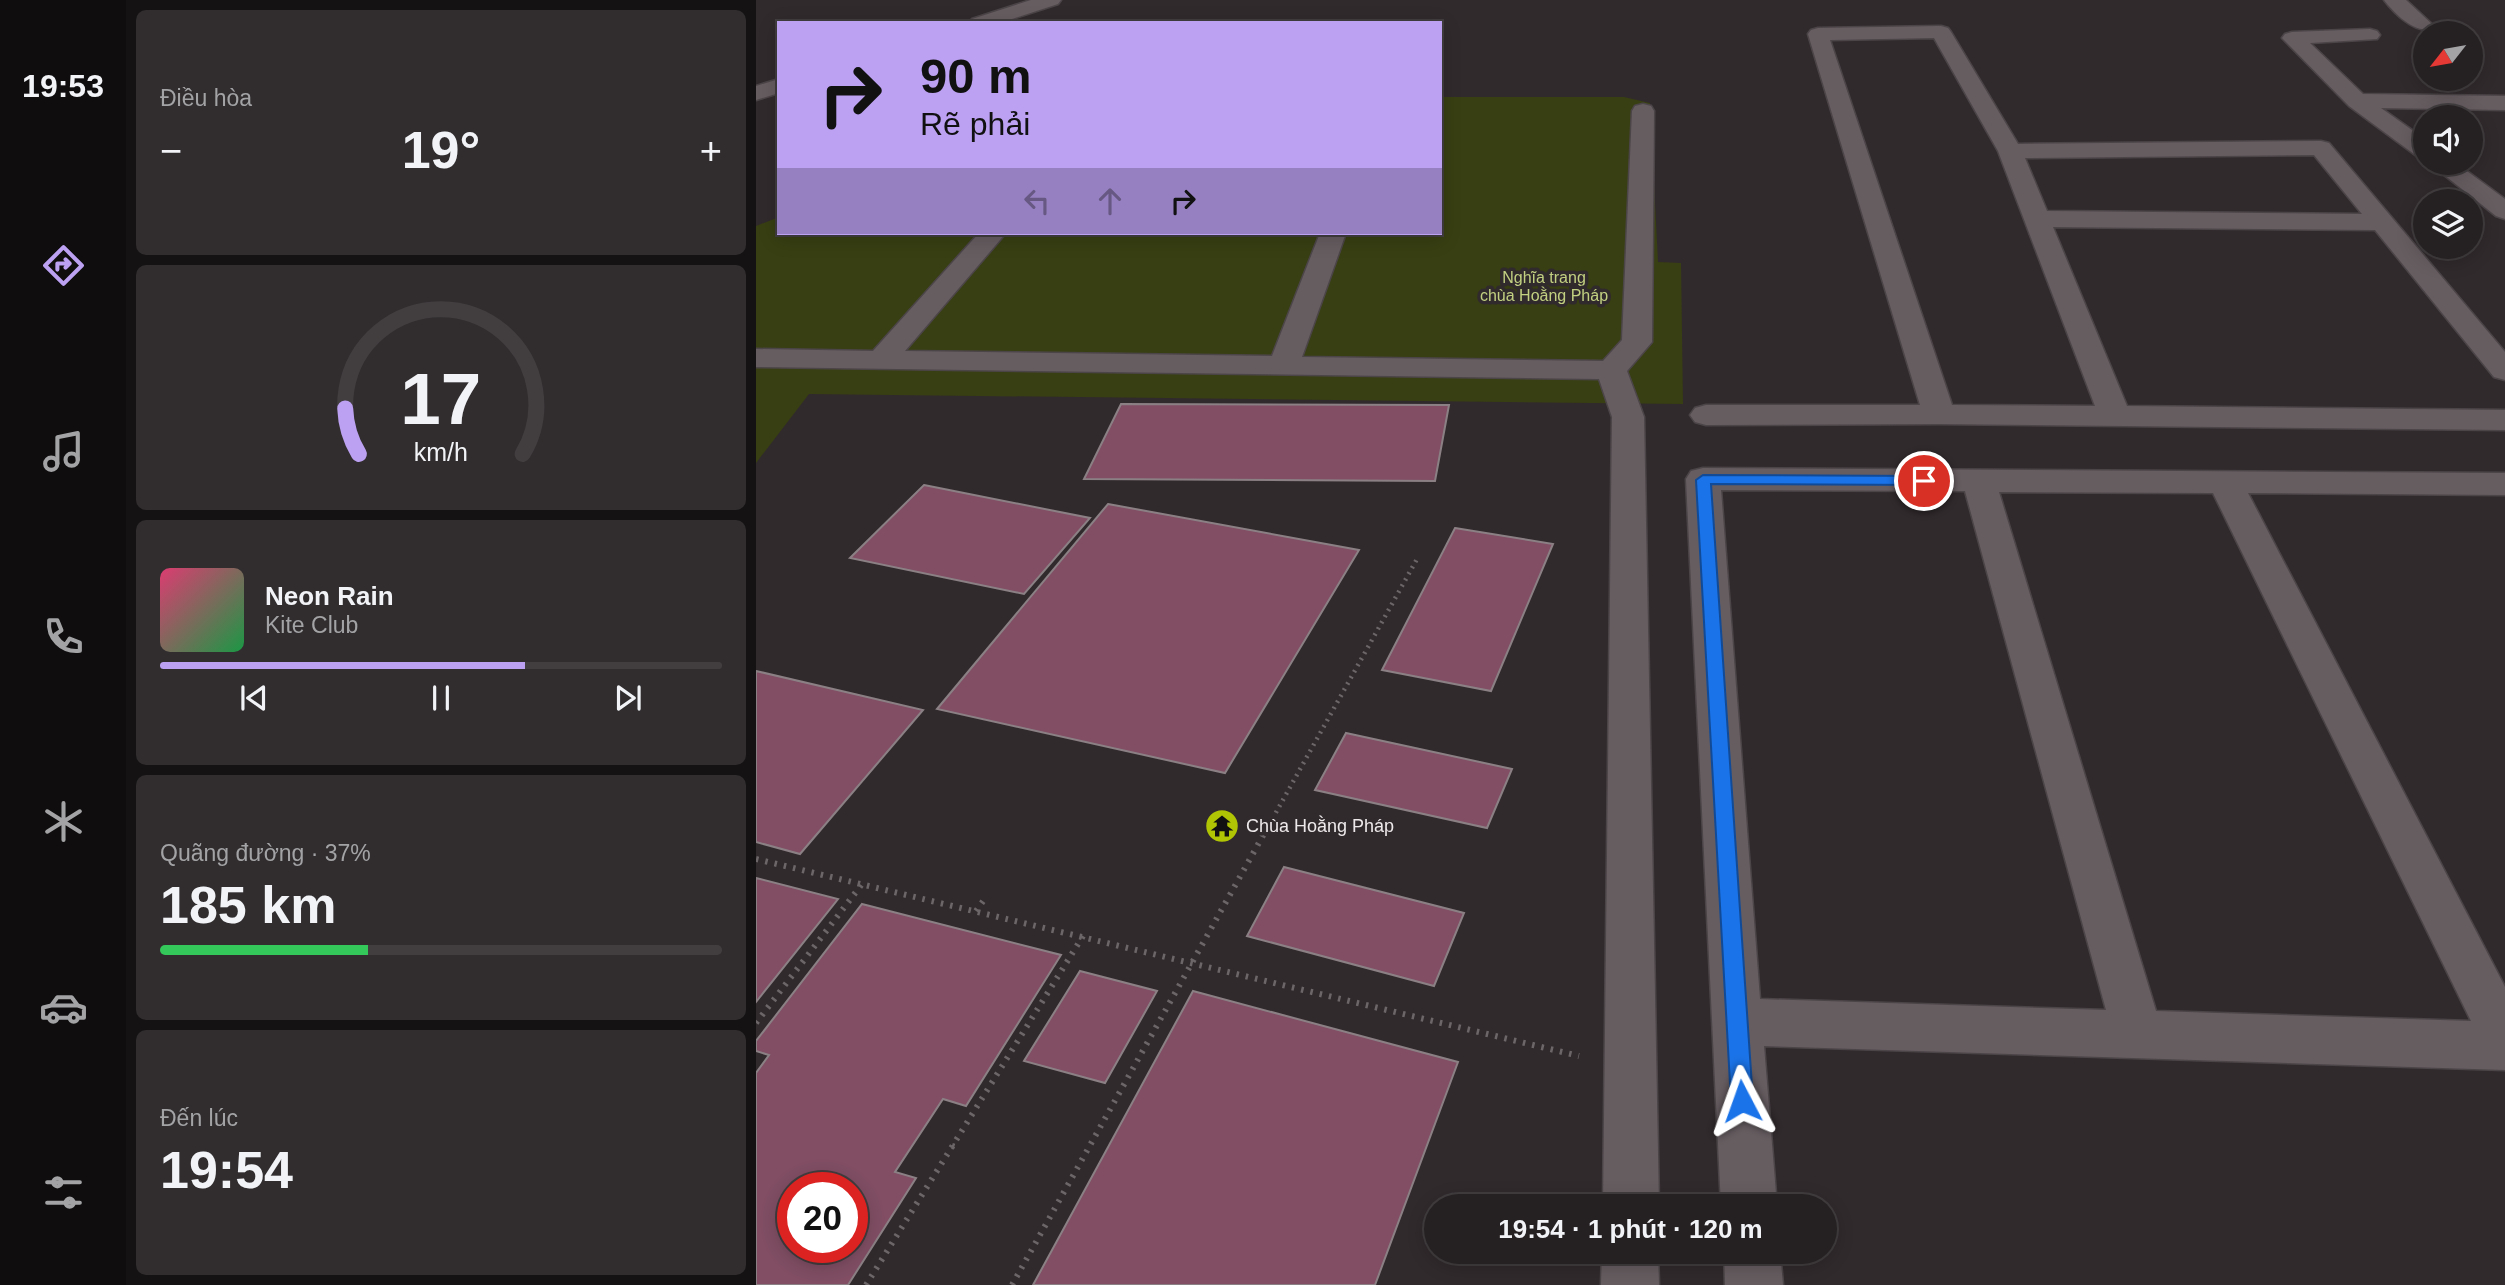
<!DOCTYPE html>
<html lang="vi">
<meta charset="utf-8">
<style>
:root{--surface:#252022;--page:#312d2f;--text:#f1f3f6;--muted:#a3a3a5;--line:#423e40;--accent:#bca0f2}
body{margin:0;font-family:Helvetica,sans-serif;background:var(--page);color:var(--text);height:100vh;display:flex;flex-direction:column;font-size:26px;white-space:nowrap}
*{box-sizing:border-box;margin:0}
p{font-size:23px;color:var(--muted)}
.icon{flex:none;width:38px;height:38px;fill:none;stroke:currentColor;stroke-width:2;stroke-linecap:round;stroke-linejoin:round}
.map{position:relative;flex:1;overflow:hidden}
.sheet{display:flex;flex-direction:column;gap:10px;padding:10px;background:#141213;width:630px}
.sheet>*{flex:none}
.guide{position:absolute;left:21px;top:21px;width:665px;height:214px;border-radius:0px;box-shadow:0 4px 18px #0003,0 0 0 2px var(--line);background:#bca0f2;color:#111;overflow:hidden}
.needle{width:46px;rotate:239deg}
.controls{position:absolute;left:1657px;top:21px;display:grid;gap:14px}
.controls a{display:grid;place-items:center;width:70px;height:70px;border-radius:50%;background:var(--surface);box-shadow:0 4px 18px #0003,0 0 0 2px var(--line);font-size:35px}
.speed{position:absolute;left:21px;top:1172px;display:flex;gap:14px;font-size:35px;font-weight:700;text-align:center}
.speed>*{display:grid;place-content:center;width:91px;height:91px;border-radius:50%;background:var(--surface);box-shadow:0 4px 18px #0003,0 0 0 2px var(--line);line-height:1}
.speed .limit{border:10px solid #d22;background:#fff;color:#111}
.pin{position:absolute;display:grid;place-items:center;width:60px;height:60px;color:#fff;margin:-30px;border:4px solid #fff;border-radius:50%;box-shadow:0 2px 7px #0007}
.me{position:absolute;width:77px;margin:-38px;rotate:356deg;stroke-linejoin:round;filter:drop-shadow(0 0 5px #0008)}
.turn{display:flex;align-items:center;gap:24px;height:147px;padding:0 28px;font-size:32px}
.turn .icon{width:91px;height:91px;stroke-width:2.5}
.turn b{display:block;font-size:49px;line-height:60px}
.lanes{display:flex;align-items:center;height:66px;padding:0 28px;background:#0003;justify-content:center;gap:35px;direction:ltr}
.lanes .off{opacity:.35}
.big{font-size:52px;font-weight:800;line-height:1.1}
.sheet .widget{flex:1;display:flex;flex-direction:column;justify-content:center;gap:10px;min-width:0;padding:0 24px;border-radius:10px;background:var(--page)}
.sheet .dial{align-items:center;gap:0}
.dial svg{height:182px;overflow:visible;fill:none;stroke:var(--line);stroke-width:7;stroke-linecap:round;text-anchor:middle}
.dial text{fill:var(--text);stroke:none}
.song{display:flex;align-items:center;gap:21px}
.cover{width:84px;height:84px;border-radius:10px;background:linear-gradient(135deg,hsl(340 70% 55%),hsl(140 70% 35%))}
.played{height:7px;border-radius:4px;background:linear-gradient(90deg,var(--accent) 65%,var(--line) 65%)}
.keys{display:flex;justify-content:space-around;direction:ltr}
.heat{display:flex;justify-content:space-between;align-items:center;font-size:38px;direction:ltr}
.charge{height:10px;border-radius:5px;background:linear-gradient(90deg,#34c759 37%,var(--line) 0)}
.trip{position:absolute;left:668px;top:1194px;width:413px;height:70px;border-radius:35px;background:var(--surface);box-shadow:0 4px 18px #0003,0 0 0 2px var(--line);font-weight:800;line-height:70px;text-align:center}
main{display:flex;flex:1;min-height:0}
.dock{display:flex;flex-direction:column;width:126px;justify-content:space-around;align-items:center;background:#0f0d0e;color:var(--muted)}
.dock .icon{width:49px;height:49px}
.dock .selected{color:var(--accent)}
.dock b{font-size:32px;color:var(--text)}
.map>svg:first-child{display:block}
</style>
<main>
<nav class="dock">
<b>19:53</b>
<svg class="icon selected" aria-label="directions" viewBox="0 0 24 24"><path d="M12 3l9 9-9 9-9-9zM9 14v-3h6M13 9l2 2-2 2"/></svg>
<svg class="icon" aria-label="music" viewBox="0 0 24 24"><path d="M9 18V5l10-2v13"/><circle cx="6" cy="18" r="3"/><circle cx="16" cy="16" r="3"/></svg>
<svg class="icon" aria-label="phone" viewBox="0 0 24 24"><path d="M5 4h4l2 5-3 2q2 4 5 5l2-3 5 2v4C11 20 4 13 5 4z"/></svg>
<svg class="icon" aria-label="climate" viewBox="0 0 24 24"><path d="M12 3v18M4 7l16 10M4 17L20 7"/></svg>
<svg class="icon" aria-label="car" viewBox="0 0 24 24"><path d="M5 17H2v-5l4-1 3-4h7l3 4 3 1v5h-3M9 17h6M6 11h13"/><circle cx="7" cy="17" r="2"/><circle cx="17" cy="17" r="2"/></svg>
<svg class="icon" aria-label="filters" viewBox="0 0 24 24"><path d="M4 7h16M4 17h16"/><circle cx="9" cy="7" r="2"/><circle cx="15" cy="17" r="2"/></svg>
</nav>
<section class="sheet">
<div class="widget"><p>Điều hòa</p>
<div class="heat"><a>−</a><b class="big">19°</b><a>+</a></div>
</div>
<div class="widget dial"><svg viewBox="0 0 100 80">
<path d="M14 69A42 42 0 1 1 86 69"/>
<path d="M14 69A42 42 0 0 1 8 49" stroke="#bca0f2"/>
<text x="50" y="56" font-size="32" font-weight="700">17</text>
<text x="50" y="72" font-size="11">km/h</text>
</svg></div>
<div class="widget">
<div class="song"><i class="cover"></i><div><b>Neon Rain</b><p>Kite Club</p></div></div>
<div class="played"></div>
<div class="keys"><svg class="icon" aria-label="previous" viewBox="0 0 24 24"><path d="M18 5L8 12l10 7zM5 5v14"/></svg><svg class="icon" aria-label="pause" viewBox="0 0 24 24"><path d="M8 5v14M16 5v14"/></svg><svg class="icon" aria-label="next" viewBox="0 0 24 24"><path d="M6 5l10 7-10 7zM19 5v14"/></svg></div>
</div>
<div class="widget"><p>Quãng đường · 37%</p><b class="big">185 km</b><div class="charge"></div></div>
<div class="widget"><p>Đến lúc</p><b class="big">19:54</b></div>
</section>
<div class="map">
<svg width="1749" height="1285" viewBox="0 0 1749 1285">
<rect width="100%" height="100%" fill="#312a2d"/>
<path fill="#383f12" d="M684 97H868L894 103 902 262 925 263 927 404 53 394 0 463V226L23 217V233H684Z"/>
<path fill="#814e64" stroke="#8b8185" stroke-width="2" fill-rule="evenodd" d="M365 404 693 405 679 481 328 479Z
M168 485 334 518 268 594 94 558Z
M352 504 603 550 469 773 181 709Z
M699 528 797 544 735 691 626 670Z
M0 671 167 710 44 854 0 842Z
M590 733 756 769 731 828 559 790Z
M528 867 708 913 678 986 491 936Z
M0 878 82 899 0 1002Z
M106 904 305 955 210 1106 187 1099 139 1172 160 1178 92 1285H0V1073L13 1055 0 1051V1041ZM37 1188H96V1248H37Z
M324 971 401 991 349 1083 268 1061Z
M437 991 702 1062 619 1285H277Z"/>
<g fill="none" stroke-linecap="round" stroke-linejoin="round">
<g stroke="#4c4548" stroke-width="3">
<path id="minor" d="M275 0H305L302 4 244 23H213L216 19Z
M1628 0H1650L1677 25 1674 29C1658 33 1638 13 1628 0Z
M1185 26 1192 28 1195 32 1262 144 1565 141 1573 143 1749 352V380L1738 377 1619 230 1297 227 1371 406 1749 410V430L1183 424 950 425 939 422 934 415 939 408 950 405H1164L1052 34 1055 30 1062 28ZM1178 38 1242 151 1339 406 1196 405 1074 40ZM1558 155 1606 214 1291 211 1269 158Z
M1614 29 1621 31 1624 35 1621 39 1554 43 1607 94 1749 96V110L1625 108 1670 140V159L1662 157 1593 106 1526 38 1529 34 1536 32Z
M23 79V93L0 100V86Z
M887 104 895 106 898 111 896 342 871 371 888 417 903 1206H847L856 417 843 379 0 367V349L117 351 223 233H250L149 351 516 356 564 233H590L546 357 847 361 866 340 876 111 879 106Z
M1673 163H1700L1749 199V219L1740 216Z
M947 468 1749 473V495L1492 493 1749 987V1070L1008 1046 1021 1206H965L930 479 935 471ZM965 490 1209 491 1350 1010 1004 999ZM1243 492 1457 493 1715 1021 1400 1011Z
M846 1251H902L903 1285H845Z
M968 1251H1024L1027 1285H969Z"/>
</g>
<path stroke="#6c6668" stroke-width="4.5" stroke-dasharray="2 5" stroke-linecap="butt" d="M513 825 661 559"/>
<path stroke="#6c6668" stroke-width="6" stroke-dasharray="2.5 7" stroke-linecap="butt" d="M0 859 823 1056
M220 911 230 897
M0 1023 106 884
M196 1146 203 1148
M110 1285 327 936
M256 1285 514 823"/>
<use href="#minor" fill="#665d61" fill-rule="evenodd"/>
</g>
<path fill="#1a73e8" stroke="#114b97" stroke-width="2" d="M947 475 1168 476 1175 481 1168 485 955 484 997 1101 994 1108 986 1111 979 1108 975 1101 940 480Z"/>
<defs>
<g id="temple-disc" transform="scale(1.75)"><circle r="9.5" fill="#b0c503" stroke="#312a2d"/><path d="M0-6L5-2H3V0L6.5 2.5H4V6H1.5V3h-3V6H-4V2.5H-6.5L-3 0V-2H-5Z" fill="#111"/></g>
</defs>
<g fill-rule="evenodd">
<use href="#temple-disc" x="466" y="826"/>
</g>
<g text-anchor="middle" stroke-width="7" stroke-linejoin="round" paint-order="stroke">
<g font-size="16" fill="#c2d181" stroke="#312a2d">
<text x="788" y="283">Nghĩa trang<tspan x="788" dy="18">chùa Hoằng Pháp</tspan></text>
</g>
<g font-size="18" fill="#ede8ea" stroke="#312a2d" text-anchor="start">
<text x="490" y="832">Chùa Hoằng Pháp</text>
</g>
</g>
</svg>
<div class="controls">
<a><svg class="needle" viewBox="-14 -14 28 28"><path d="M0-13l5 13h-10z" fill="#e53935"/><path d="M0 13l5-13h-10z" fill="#a3a3a5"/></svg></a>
<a><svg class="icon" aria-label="sound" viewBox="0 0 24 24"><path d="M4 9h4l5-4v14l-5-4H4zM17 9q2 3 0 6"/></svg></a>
<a><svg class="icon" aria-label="layers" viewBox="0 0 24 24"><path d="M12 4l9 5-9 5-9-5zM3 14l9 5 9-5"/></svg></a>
</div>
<div class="speed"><div class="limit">20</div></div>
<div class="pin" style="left:1168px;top:481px;background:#d93025"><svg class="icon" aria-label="arrive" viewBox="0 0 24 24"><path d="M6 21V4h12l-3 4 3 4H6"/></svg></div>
<svg class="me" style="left:986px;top:1101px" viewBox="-20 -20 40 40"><path d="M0-17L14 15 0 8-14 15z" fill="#1a73e8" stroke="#fff" stroke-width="4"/></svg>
<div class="trip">19:54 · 1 phút · 120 m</div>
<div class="guide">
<div class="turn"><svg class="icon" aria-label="right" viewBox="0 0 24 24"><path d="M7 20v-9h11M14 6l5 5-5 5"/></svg><div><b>90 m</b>Rẽ phải</div></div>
<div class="lanes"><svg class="icon off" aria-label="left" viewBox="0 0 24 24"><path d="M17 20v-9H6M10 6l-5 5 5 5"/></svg><svg class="icon off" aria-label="ahead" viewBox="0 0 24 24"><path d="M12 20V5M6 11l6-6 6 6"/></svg><svg class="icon" aria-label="right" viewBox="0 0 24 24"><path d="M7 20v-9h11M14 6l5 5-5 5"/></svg></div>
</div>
</div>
</main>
